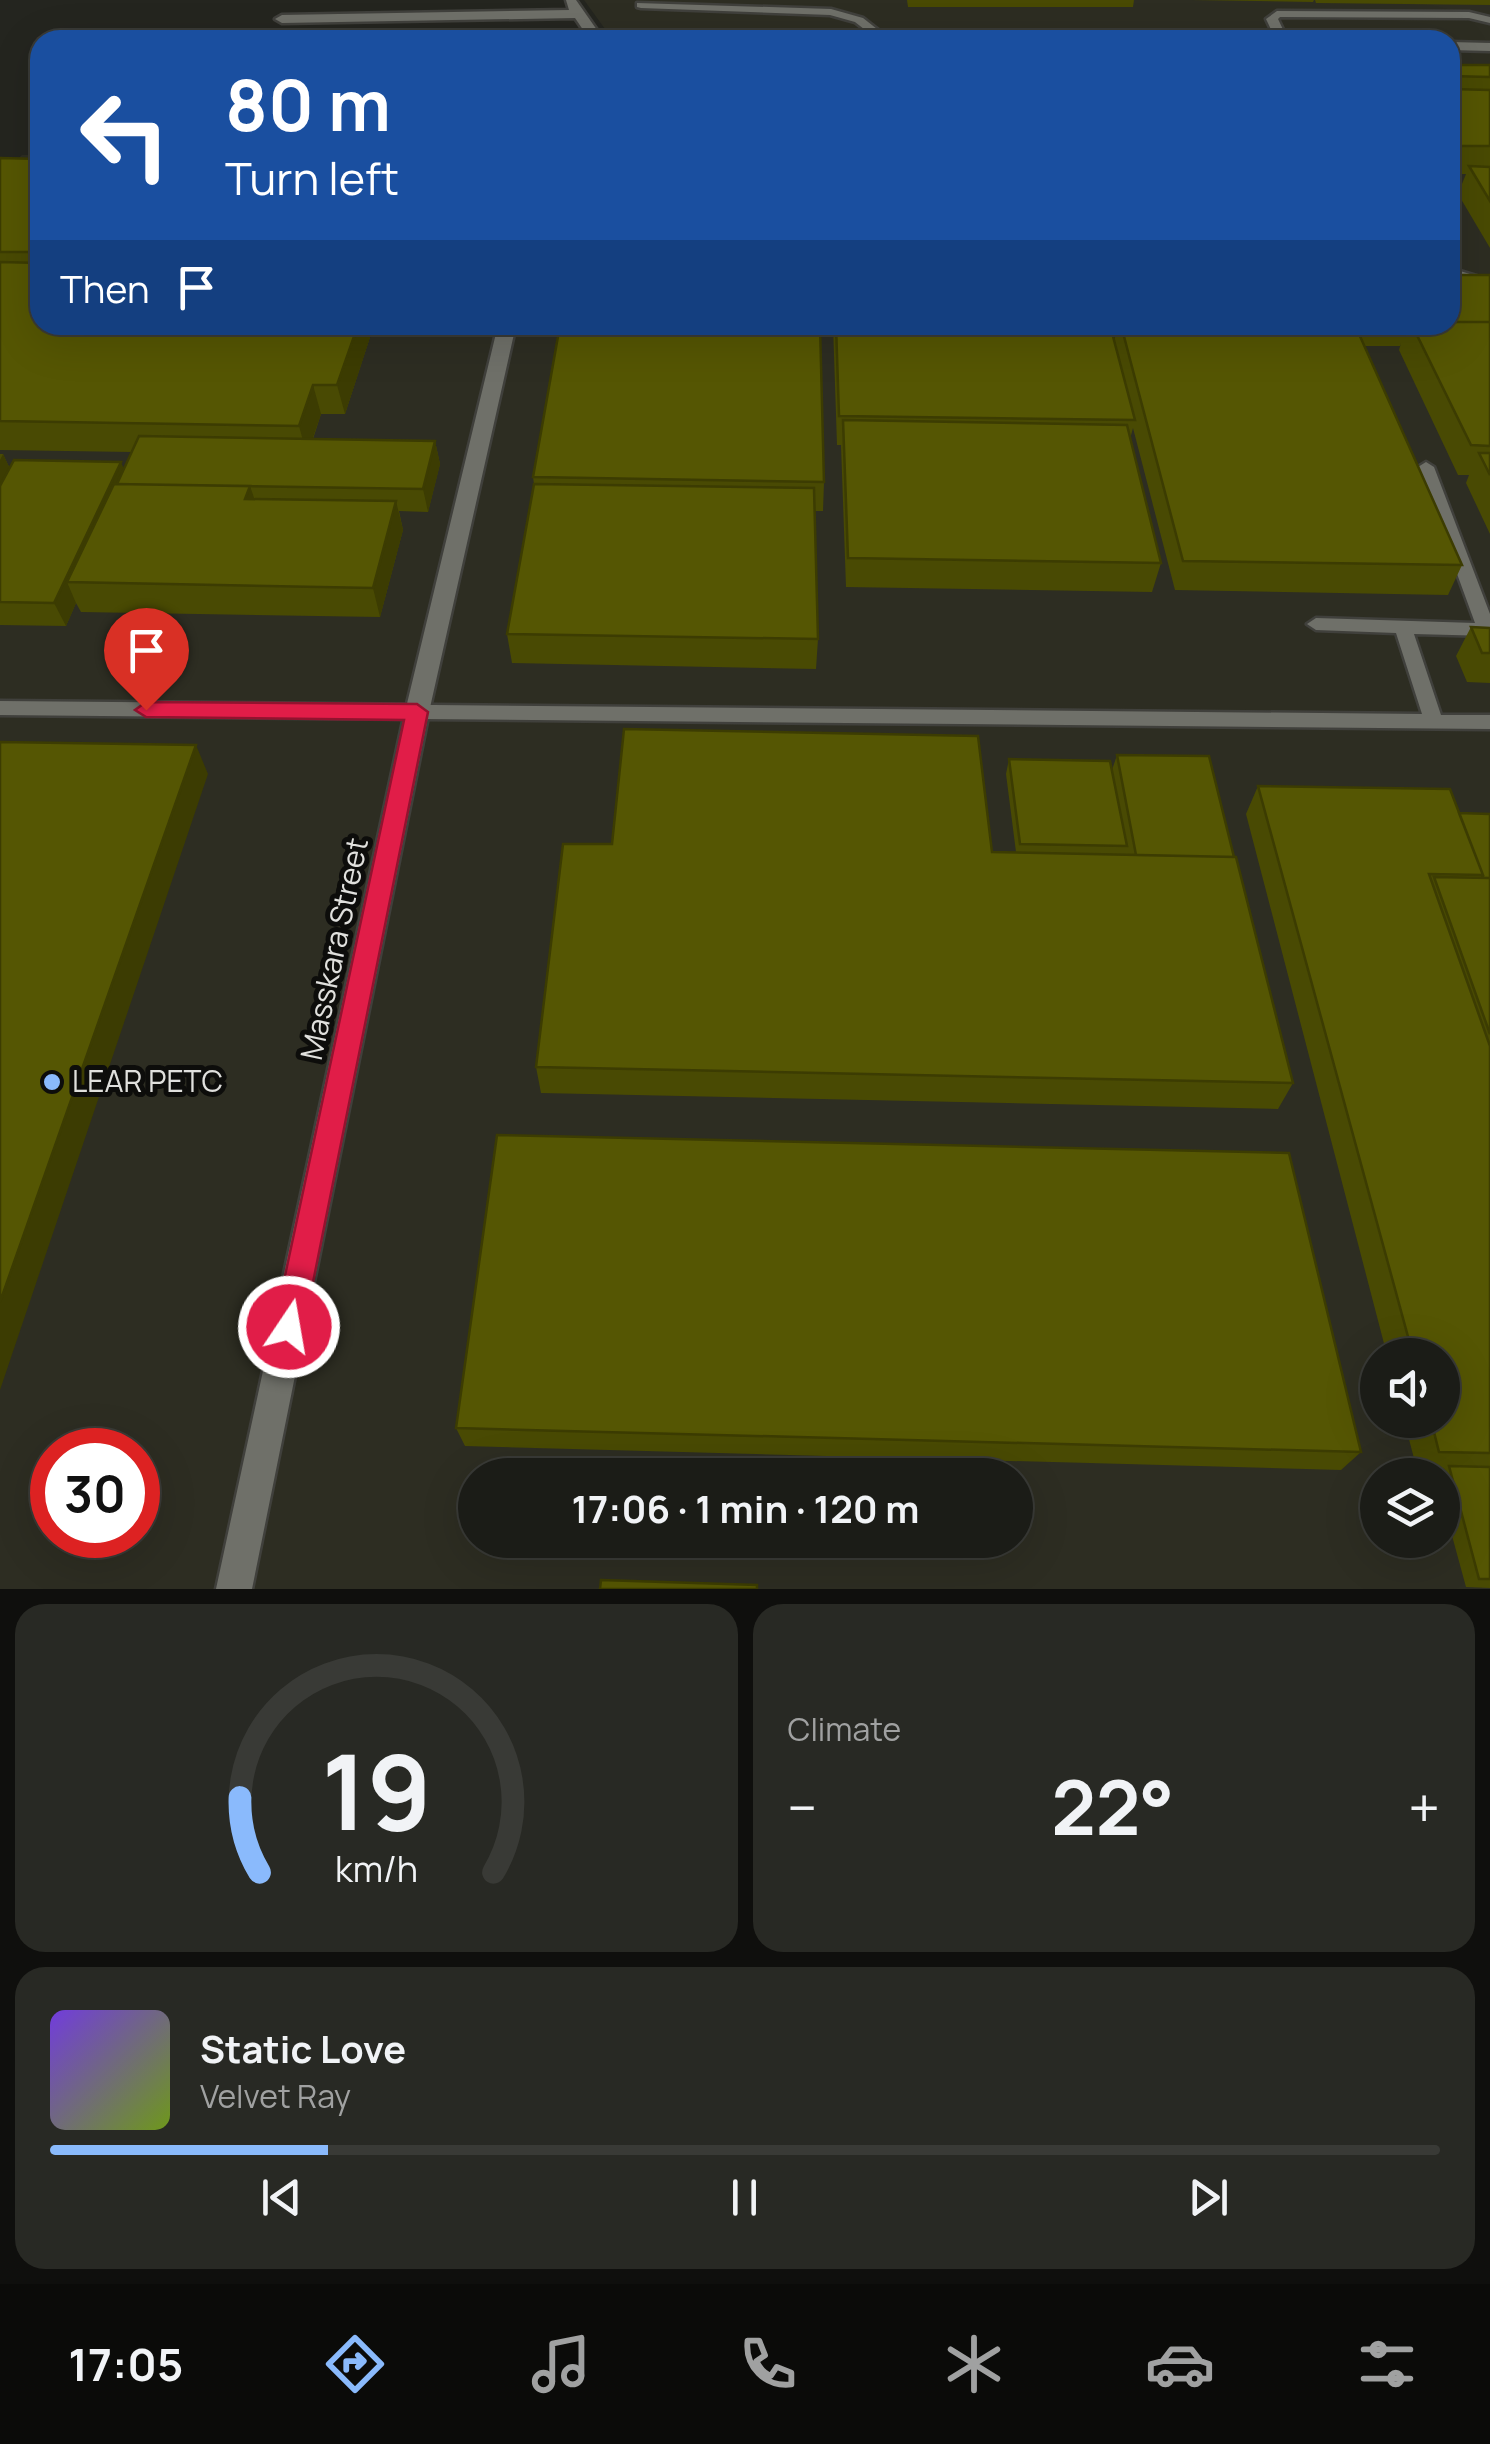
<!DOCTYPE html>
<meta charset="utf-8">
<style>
:root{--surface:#1b1c17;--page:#282924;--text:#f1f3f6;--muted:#a0a1a1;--line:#393a36;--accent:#8abafc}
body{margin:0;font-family:Manrope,sans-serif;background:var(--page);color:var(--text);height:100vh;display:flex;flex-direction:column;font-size:38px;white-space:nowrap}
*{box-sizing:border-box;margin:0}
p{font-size:32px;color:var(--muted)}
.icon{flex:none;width:55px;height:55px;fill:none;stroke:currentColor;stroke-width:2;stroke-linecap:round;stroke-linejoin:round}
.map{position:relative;height:1589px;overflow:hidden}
.side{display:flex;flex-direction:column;gap:15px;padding:15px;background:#0f0f0d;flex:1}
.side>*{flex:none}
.hud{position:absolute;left:30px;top:30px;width:1430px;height:305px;border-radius:30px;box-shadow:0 10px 40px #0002,0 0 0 2px var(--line);background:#1a4fa0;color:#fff;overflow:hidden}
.buttons{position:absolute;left:1360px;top:1338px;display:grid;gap:20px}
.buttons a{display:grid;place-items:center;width:100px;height:100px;border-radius:50%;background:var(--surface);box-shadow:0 10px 40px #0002,0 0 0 2px var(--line);font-size:50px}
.speed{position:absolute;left:30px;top:1428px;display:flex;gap:20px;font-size:50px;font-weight:700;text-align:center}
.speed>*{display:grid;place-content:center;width:130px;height:130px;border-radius:50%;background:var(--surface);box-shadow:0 10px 40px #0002,0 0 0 2px var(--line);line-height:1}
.speed .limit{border:15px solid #d22;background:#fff;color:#111}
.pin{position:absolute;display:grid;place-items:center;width:85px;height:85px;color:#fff;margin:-102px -42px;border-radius:50% 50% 50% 0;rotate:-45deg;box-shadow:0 0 10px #0007}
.pin .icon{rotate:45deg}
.me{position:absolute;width:110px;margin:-55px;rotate:12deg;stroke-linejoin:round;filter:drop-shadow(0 0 8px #0008)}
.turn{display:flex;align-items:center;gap:35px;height:210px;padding:0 30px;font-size:45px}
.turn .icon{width:130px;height:130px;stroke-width:2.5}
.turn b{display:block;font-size:70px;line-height:85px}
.then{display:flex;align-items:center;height:95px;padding:0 30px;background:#0003;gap:20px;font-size:38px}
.big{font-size:75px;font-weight:700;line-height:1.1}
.side .widget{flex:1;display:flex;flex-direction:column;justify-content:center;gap:15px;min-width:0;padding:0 35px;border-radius:30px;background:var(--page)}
.side .dial{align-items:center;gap:0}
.dial svg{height:260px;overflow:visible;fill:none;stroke:var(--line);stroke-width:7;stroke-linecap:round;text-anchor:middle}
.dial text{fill:var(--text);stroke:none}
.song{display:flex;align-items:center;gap:30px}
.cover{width:120px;height:120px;border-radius:15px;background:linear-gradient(135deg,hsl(260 70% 55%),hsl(80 70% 35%))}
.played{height:10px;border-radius:5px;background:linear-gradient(90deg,var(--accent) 20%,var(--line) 20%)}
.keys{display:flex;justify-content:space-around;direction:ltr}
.heat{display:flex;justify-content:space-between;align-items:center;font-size:55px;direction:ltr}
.side .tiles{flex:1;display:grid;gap:15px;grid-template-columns:1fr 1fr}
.widget:last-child{grid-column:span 2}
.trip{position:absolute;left:458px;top:1458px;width:575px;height:100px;border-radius:50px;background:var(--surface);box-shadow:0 10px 40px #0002,0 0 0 2px var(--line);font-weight:700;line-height:100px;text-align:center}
.dock{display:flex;height:160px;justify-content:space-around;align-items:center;background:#0b0b09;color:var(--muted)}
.dock .icon{width:70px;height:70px}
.dock .active{color:var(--accent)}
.dock b{font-size:45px;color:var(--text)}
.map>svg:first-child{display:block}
</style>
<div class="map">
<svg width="1490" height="1589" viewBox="0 0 1490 1589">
<rect width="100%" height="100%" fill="#24251f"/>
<path fill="#2d2d22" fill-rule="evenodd" d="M584 0H1490V1589H0V175L22 155H40V325H1450V40H613ZM1378 1355H1442V1420H1378ZM52 1450H138V1535H52ZM475 1475H1015V1540H475ZM1378 1475H1442V1540H1378Z"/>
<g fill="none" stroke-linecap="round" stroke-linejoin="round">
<g stroke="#40403c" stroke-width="5">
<path id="lane" d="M637 3 831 9 863 18 891 40H878L855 22 830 15 641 8 637 7Z
M1277 11 1469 12 1490 17V23L1469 18 1280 17 1278 19 1288 40H1276L1266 19Z
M1450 268 1490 280V289L1450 277Z
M1426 462 1434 467 1490 614V636L1414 634 1441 715H1490V729L0 715V701L1422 714 1396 633 1316 630 1307 624 1316 618 1475 623 1418 467Z"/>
</g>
<g stroke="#40403c" stroke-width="5">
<path id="street" d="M566 0H576L604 40H590L575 18 282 23 275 19 282 15 569 10Z
M1450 42 1490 43V51L1450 50Z
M498 325H516L429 712 252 1589H216L405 712Z"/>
</g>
<use href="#lane" fill="#6f7069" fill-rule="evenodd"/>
<use href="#street" fill="#6f7069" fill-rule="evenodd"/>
</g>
<path fill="#494a03" d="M907 0H1134L1133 7H908Z
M1191 0H1314L1313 2Z
M1315 0H1490V5L1316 3Z
M1450 65H1490V248L1458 194 1466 174H1450Z
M0 158 40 159V325H374L345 414H321L313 439 435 441 440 464 428 512 399 511 403 530 380 617 81 612 76 603 66 626 0 625V454H3L10 469H124L132 452 0 450Z
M1490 275V534L1466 483 1469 475H1458L1399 350 1401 343 1400 346H1364L1462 565 1448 595 1175 590 1133 428 1130 439 1161 563 1152 592 846 587 841 445H837L833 325H1110L1114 341 1118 325H1450Z
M533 477 824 482 823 511H815L818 639 816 669 512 663 507 634 534 484Z
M1471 627 1490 628V683L1467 682 1456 656Z
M1117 755 1234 857 1293 1083 1278 1109 541 1093 536 1067 992 852H1016L1006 774 1009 759 1112 770Z
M1258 786 1459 813 1490 814V1588L1466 1587 1442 1499V1475H1438L1444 1470H1417L1404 1420H1442V1355H1387L1246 814Z
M456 1428 1361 1452 1341 1470 465 1446Z"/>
<path fill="#3c3c02" d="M358 325H374L345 414 337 385Z
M313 385 321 414 307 455 299 426Z
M435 441 440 464 428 512 423 489Z
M3 454 17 484 0 515V460Z
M121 462 130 484 67 582 76 603 66 626 54 603Z
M250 486 260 515 245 499Z
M396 501 403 530 380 617 373 588Z
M196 745 208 774 0 1390V1302Z"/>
<path fill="#555603" stroke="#3c3c02" stroke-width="2.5" d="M665 31 1039 35 1040 40H664Z
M1450 65H1490V77L1450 76Z
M1450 89 1490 90V146H1459L1450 131Z
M0 158 40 159V252H0Z
M1469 166 1490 167V201Z
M0 262 40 263V325H358L337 385H313L299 426 0 421Z
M1450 275H1490V322H1450Z
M1450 322H1490V446L1471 445 1412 325H1450Z
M560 325H820L824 482 533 477Z
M836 325H1110L1135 420 839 416Z
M1121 325H1355L1462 565 1183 561Z
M1355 325H1403L1406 331 1357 330Z
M843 420 1127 425 1161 563 848 558Z
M139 436 435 441 423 489 117 484Z
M1479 453H1490V475Z
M14 460 121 462 54 603 0 602V486Z
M114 484 250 486 245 499 396 501 373 588 67 582Z
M534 484 814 488 818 639 507 634Z
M1471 627 1490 628V653H1482Z
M624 729 978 736 992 852 1236 857 1293 1083 536 1067 563 844H612Z
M0 742 196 745 0 1302Z
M1117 755 1209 756 1234 857 1136 855Z
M1009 759 1110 761 1127 846 1020 844Z
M1258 786 1450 789 1483 875 1429 874 1490 1046V1453L1439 1452 1431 1420H1442V1355H1413Z
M1459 813 1490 814V878H1482L1483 875Z
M1434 877 1490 878V1034Z
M497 1135 1289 1153 1361 1452 456 1428Z
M1449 1466 1490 1467V1579H1479Z
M601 1580 757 1585V1589H600Z"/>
<path fill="#e11d48" stroke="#92132f" stroke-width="2.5" d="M146 702 417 704 428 712 304 1327 299 1338 289 1342 278 1338 274 1327 404 720 146 717 135 710Z"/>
<circle fill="#8abafc" stroke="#0d0d0b" stroke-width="4" cx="52" cy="1082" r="10"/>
<g text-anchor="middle" stroke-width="10" stroke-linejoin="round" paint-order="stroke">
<g font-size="30" fill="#e0e0dd" stroke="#0d0d0b">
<text transform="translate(335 949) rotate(-78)" y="10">Masskara Street</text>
</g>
<g font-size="30" fill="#e0e0dd" stroke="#0d0d0b" text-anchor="start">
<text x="72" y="1092">LEAR PETC</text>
</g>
</g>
</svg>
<div class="buttons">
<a><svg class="icon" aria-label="sound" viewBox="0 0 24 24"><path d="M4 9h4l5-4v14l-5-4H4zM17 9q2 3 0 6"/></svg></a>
<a><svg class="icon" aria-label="layers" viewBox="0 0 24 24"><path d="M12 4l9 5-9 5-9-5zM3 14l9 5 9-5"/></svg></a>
</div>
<div class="speed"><div class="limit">30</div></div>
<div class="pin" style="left:146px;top:710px;background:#d93025"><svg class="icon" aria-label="arrive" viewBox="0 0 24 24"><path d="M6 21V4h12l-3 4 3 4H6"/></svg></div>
<svg class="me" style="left:289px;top:1327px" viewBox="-20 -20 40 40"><circle r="17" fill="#e11d48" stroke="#fff" stroke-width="3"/><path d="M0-11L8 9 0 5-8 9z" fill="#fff"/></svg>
<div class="trip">17:06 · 1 min · 120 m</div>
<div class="hud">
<div class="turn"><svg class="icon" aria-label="left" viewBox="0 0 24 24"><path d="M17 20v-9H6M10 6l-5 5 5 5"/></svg><div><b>80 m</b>Turn left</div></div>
<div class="then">Then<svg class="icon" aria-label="arrive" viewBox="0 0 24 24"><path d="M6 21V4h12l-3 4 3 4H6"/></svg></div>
</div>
</div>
<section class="side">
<div class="tiles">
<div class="widget dial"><svg viewBox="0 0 100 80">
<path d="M14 69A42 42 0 1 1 86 69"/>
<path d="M14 69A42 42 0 0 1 8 46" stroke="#8abafc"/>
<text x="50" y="56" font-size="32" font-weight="700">19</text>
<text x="50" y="72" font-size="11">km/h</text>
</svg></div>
<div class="widget"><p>Climate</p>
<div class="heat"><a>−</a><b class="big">22°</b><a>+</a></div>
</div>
<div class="widget">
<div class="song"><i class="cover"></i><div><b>Static Love</b><p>Velvet Ray</p></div></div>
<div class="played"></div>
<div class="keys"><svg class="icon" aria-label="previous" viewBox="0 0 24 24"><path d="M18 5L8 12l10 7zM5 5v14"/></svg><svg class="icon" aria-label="pause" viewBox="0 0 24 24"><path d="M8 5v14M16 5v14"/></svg><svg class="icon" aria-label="next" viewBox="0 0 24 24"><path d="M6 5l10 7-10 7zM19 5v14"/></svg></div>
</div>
</div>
</section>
<nav class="dock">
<b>17:05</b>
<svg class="icon active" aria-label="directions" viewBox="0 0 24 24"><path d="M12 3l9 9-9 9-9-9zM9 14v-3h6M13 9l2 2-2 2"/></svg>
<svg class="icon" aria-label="music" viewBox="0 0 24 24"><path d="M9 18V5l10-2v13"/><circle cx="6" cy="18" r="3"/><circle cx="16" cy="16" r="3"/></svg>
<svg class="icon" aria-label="phone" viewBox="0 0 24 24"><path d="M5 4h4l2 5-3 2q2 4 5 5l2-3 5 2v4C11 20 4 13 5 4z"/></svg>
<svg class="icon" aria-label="climate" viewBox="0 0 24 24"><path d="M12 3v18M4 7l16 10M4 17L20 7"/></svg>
<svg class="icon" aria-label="car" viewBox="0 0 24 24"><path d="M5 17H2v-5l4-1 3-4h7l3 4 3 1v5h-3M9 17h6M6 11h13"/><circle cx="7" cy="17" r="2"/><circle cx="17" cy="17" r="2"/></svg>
<svg class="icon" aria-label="filters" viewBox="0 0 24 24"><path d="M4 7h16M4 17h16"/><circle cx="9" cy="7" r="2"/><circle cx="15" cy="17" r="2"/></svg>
</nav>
